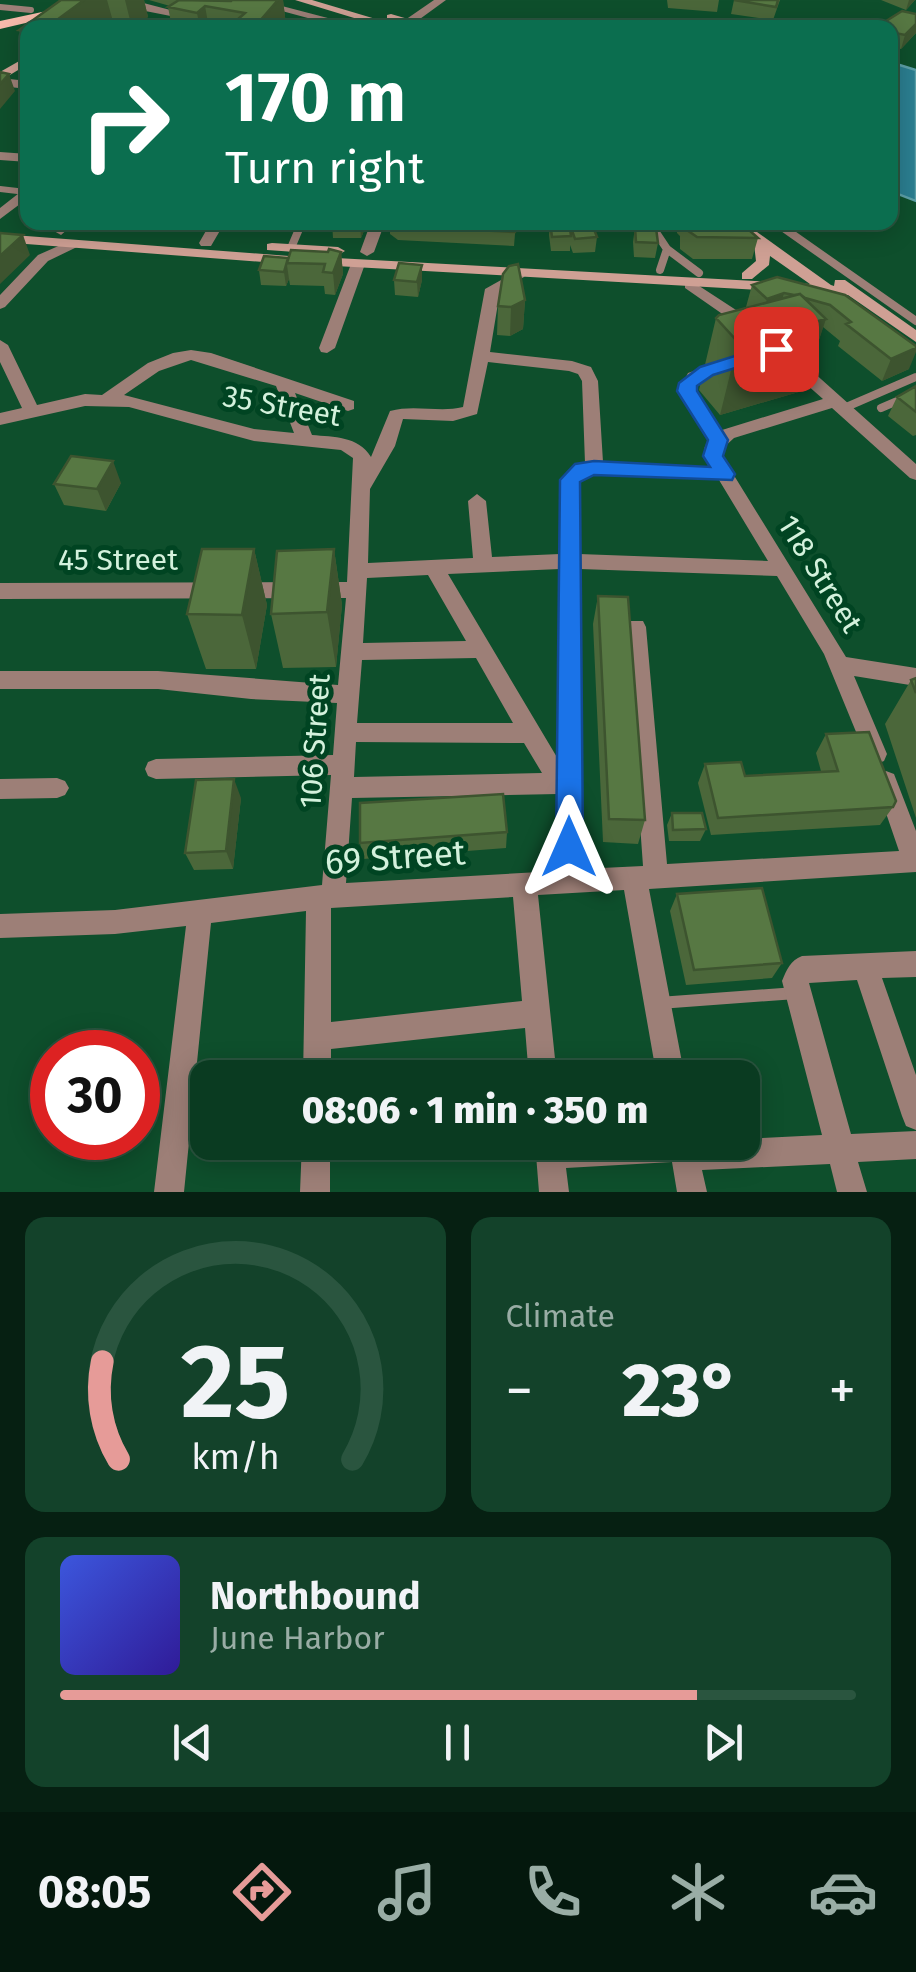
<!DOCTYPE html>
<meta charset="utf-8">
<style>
:root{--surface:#0a3b21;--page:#13422a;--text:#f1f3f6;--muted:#99ada5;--line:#2a553f;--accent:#e69b98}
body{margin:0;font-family:"Fira Sans",sans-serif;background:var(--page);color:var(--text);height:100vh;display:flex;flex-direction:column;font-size:38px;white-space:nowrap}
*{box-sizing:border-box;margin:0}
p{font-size:32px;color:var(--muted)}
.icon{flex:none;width:55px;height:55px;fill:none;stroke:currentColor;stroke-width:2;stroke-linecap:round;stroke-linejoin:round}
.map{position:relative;height:1192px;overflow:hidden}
.details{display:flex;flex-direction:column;gap:25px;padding:25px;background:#062012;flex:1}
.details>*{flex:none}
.hud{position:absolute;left:20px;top:20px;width:878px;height:210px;border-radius:20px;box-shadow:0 5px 25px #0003,0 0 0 2px var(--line);background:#0b6e4f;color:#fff;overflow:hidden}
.speed{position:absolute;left:30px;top:1030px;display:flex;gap:20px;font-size:50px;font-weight:700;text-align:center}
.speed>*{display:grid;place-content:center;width:130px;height:130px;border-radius:50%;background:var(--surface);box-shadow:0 5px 25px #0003,0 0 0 2px var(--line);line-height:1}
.speed .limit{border:15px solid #d22;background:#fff;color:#111}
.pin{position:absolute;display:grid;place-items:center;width:85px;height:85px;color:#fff;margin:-42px;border-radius:20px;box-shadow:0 5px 15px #0006}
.me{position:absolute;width:110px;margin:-55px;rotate:0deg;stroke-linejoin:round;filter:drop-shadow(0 0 8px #0008)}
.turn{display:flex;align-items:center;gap:35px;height:210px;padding:0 40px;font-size:45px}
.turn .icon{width:130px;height:130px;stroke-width:2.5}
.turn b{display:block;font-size:70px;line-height:85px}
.big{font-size:75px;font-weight:800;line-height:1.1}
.details .card{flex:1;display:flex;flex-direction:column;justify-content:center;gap:15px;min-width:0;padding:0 35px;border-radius:20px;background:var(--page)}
.details .dial{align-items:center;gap:0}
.dial svg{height:260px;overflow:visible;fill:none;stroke:var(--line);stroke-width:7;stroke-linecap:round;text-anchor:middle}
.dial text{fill:var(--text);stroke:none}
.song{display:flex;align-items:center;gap:30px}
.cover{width:120px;height:120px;border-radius:15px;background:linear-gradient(135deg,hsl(230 70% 55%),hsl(250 70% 35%))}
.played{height:10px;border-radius:5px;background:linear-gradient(90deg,var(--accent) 80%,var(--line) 80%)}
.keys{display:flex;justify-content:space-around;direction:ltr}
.heat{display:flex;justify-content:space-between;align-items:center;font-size:55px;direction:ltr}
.details .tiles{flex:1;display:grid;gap:25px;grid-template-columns:1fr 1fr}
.card:last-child{grid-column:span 2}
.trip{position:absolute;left:190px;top:1060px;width:570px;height:100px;border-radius:20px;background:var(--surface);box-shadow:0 5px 25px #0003,0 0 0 2px var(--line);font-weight:800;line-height:100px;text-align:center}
.tab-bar{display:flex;height:160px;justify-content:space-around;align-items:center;background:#04180d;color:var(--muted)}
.tab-bar .icon{width:70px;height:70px}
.tab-bar .on{color:var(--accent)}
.tab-bar b{font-size:45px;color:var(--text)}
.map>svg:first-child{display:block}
</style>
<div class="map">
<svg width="916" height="1192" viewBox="0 0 916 1192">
<rect width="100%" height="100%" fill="#0e4f2c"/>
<path fill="#2b7e90" stroke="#5da0a7" stroke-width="2.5" d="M890 62 916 70V201L890 191Z"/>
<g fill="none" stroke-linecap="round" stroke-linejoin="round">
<path stroke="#9d7f77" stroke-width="6" d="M0 7 31 10
M0 189 26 192"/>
<path stroke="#9d7f77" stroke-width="8" d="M649 222 667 249 699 273
M775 222 916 321
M291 248 302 222
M660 270 667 249
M844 408 916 377
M881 408 916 393"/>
<path stroke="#9d7f77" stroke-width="12" d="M659 1003 796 993"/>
<path fill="#9d7f77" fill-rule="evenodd" d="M120 0H132L201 18 196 21 130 8Z
M241 0H259L366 28H345Z
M434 0H446L413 24H405V20Z
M0 78 28 81V89L0 86Z
M0 152 28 154V162L0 160Z
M28 186V198L0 219V208Z
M61 222H76L61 235 54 231Z
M211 222H225L211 246H201L199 243Z
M371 222H385L374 252 367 256 360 252Z
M72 240 79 244 77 247 48 261 5 307 0 309V295L38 255Z
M358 260 365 264 335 348 327 353 321 352 319 348 351 264Z
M519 270 526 274 524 277 500 291 490 352 572 361 591 367 598 381 603 462 711 467C705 457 700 448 710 440L679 391 688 373 727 359 735 364 701 380 695 391 722 430 823 399 781 362V354H793L916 464V480L910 478 832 408 734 438 722 449V456L846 657 916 668V686L854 676 887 754 884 761 876 764 868 761 824 654 777 576 580 569 581 869 643 866 626 627 629 621H643L646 627 667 864 899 851 875 781 878 774 886 771 894 774 916 831V872L649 889 685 1078H657L624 890 538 895 557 1078H529L525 1028 331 1049V1078H303L306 911 211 923 184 1192H154L186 926 115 934 0 938V914L115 910 322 885 331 775 156 779 148 776 145 769 148 762 156 759 333 755 337 703 251 699 158 689H0V671H158L338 685 346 598 0 599V583L347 582 353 458 341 450 254 441 129 407 85 406 0 425V413L22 408 0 362V340L8 345 37 405 85 394 102 395 148 363 173 353 191 350 211 353 354 401V409L348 411 295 393 312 435C334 437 358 436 371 457L390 411C415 404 439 413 463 407L485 289ZM191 360 276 386 294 433 254 429 124 395 159 371ZM488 362 569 371 578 374 582 381 585 463 577 465 561 480 560 554 492 557 486 501 477 494 468 501 473 558 368 563 370 489 395 446 403 419 453 421 477 414ZM588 475 719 480 768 561 579 554V482ZM560 569 558 759 448 574ZM428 575 466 641 363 643 367 578ZM476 658 513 723H357L362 660ZM356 742 524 743 542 773 354 777ZM558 794 557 871 346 883 352 798ZM513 897 522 1001 331 1022V908Z
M690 280 756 323V329H744L685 288V282Z
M57 778 65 781 69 788 65 795 57 798 0 799V779Z
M916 951V977L882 978 916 1075V1130L906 1126 902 1116 857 980 809 983 851 1134 916 1131V1159L858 1162 867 1192H837L830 1164 702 1170 707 1192H677L672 1162 566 1168 569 1192H539L535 1142H742V1139L822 1135 782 981C787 969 790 961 802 956Z
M302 1142H330V1192H300Z"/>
<path fill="#cfa094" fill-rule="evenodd" d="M295 0H312L406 28H387Z
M391 14 432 26 433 28H415L387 19V15Z
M28 56V64L0 81V72Z
M726 222H743L831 285 834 286 835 280H845L916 330V342L848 295 318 265 311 261 318 257 810 284 770 256 769 265 752 279H742V273L756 261 754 244Z
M0 234 289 256 296 260 289 264 0 242Z
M272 243 338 247 345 251 338 255 267 250V244Z"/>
<path fill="#f6baab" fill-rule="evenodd" d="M98 0H124L0 29V21Z"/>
</g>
<path fill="#4b673a" d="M61 0H144L148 17 132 28 114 25 28 28V56L19 30Z
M149 0H283L286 25 284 27 286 28H172L168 7 170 6Z
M667 0H719L717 12 668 8Z
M734 0H780L773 20 731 14Z
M881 0H915L906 10Z
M916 14V33L901 49 890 46V28Z
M332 222H365L366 226 361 238H333Z
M390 222H516L514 246 398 240 390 234Z
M550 222 597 237 595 252 573 253 570 245V251H551L549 235Z
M676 222H740L758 238 752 259H693L680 249V236L677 233Z
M635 227 658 243 655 258 634 257 633 242Z
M341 252 343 274 335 295 325 294 324 286 290 285 289 279 286 286 261 285 259 270 288 258Z
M422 265V280L418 297 395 295 394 280Z
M752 285 845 295 909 369 882 381 838 346 840 341 823 327 802 391 720 415 699 390 716 318 746 307Z
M525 300 523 329 510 336 497 335 498 306Z
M916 386V435L913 436 888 416 897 397Z
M121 483 106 511 64 505 54 484Z
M254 549 267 605 256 669H206L187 614Z
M334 549 342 605 336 667 283 668 271 614Z
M598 596 645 820 638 844 603 842 593 624Z
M916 678V818L885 724 911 680Z
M826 734 893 807 880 825 711 835 698 783 705 764 745 776 821 771 816 753Z
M241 798 233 869 194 870 185 853Z
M672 813 706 829 700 841H669L667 825Z
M507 832 506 848 363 859 360 843Z
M677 894 782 963 772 978 686 985 670 911Z"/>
<path fill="#3d542f" d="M84 0H107L114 25 111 28H46Z
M125 0H144L148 17 132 28Z
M278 0H283L286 25 284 28 259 22Z
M909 0H915L906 10Z
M205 6 209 28H200L197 13Z
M916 24V33L901 49 905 35Z
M9 74 15 91 0 109V84Z
M360 222H365L366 226 361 238Z
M23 235 30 255 0 284V256Z
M341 252 343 274 335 295 333 273Z
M287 265 289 279 286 286 284 272Z
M422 265V280L418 297 417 282Z
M784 293 778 315 761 321 767 299Z
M525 300 523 329 510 336 511 307Z
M826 319 802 391 720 415 738 342Z
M916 348V352L909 369 882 381 891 359Z
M113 461 121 483 106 511 97 489Z
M254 549 267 605 256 669 242 615Z
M334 549 342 605 336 667 327 612Z
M234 779 241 798 233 869 226 851Z"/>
<path fill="#577843" stroke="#3d542f" stroke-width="2.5" d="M61 0H84L46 28H28V31L19 30Z
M179 0 231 1 232 0H278L259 22 286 27 228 28 245 13 205 6 197 13 168 7Z
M734 0H778L776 7Z
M902 11 916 14V24L905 35 890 32V28H875Z
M0 72 9 74 0 84Z
M393 222H516L515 232 397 226Z
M550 222H569L571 236 552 237Z
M683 222H740L758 238 697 237 684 228Z
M592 224 597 237 575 239 570 225Z
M635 227 656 228 658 243 636 242Z
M0 233 23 235 0 256Z
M329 249 341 252 333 273 323 272 325 264 287 263 291 250 328 252Z
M264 256 288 258 284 272 259 270Z
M399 263 422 265 417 282 394 280Z
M518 264 525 300 511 307 498 306 503 274 509 266Z
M777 277 845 295 916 346V348L891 359 846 324 851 322 830 305 805 298 800 294 794 295 784 293 767 299 752 285Z
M800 294 826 319 738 342 716 318 719 315Z
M916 386V412L897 397Z
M71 456 113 461 97 489 54 484Z
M202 549H254L242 615 187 614Z
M334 549 327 612 271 614 277 551Z
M598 596 628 597 645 820 609 819Z
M916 678V693L911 680Z
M869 732 896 801 893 807 718 818 705 764 741 762 745 776 838 771 826 734Z
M234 779 226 851 185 853 196 780Z
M503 794 507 832 360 843V803Z
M672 813H702L706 829 673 830Z
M762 888 782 963 694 970 677 894Z"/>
<path fill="#1a73e8" stroke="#114b97" stroke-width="2.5" d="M776 343 785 349 783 353 713 375 697 386V391L728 440 723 456 735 474 732 480 594 475 580 482 583 847 579 856 569 860 560 856 556 847 560 480 575 464 594 461 710 467 703 456 708 440 677 391 679 383 700 367Z"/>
<g text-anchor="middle" stroke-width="10" stroke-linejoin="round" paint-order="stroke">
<g font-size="30" fill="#d3f1dc" stroke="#042">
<text transform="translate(282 406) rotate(10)" y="10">35 Street</text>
<text x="118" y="570">45 Street</text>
<text transform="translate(820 574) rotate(58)" y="10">118 Street</text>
<text transform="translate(315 741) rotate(-86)" y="10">106 Street</text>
</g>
<g font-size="35" fill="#d3f1dc" stroke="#042">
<text transform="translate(395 857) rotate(-4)" y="12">69 Street</text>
</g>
</g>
</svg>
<div class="speed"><div class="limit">30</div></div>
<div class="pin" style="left:776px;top:349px;background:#d93025"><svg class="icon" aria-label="arrive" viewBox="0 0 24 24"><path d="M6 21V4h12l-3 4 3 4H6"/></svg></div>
<svg class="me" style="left:569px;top:847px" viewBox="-20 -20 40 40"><path d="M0-17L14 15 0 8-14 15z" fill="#1a73e8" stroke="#fff" stroke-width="4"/></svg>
<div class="trip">08:06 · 1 min · 350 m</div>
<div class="hud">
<div class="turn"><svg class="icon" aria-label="right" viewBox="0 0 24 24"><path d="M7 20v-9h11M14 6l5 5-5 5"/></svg><div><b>170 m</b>Turn right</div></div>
</div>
</div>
<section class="details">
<div class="tiles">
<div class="card dial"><svg viewBox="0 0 100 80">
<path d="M14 69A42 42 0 1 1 86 69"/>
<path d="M14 69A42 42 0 0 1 9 39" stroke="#e69b98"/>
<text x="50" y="56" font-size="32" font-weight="700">25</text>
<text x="50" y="72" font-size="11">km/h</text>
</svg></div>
<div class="card"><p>Climate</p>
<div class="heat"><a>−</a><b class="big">23°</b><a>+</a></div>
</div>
<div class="card">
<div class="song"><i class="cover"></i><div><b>Northbound</b><p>June Harbor</p></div></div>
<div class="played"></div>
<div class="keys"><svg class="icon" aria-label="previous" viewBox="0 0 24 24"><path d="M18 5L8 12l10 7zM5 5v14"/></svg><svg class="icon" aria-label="pause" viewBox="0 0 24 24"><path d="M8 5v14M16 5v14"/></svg><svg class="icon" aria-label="next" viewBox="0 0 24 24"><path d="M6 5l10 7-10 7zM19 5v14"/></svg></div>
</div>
</div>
</section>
<nav class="tab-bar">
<b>08:05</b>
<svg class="icon on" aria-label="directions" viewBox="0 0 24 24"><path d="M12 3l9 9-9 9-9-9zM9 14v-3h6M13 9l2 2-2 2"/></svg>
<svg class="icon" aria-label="music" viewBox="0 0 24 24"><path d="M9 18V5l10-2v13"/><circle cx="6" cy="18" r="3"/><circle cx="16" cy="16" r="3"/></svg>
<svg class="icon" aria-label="phone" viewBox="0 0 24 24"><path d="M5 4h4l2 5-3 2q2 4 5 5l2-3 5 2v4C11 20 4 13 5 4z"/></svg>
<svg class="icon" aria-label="climate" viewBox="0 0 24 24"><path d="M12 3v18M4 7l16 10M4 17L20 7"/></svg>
<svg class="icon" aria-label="car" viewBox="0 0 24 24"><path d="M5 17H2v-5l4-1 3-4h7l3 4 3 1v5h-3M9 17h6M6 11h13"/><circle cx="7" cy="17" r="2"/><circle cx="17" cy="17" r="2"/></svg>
</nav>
